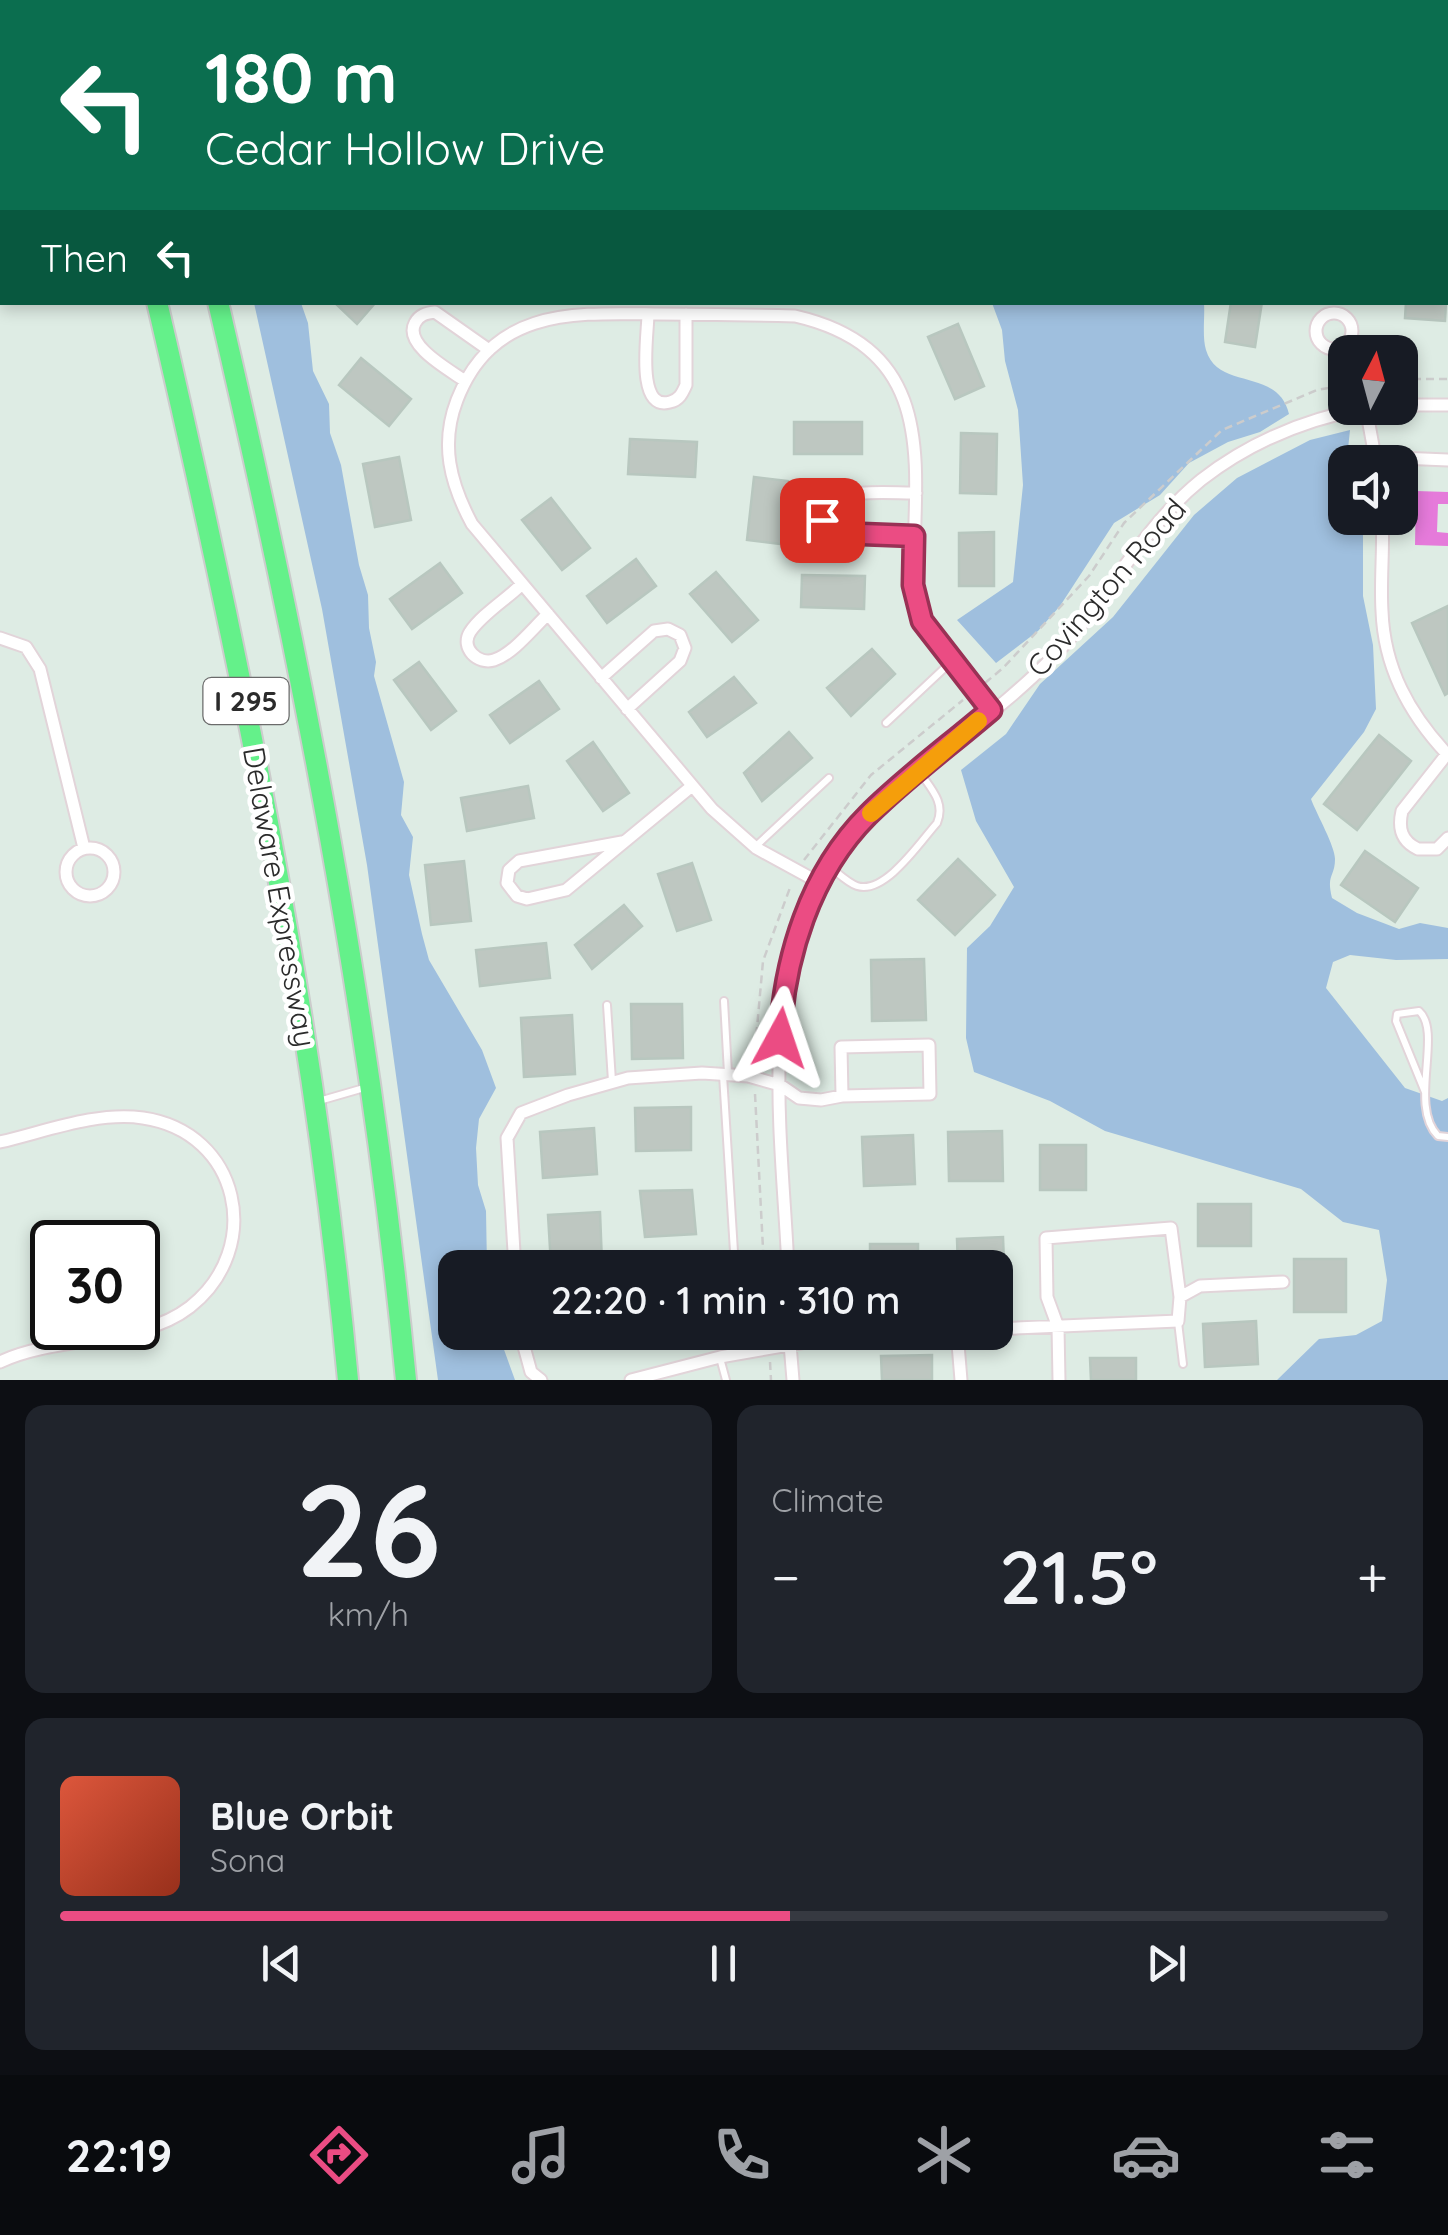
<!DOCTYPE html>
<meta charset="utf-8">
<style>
:root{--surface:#171b24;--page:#20242c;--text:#f1f3f6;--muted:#9ea1a6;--line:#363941;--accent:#eb4c83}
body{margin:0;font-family:Quicksand,sans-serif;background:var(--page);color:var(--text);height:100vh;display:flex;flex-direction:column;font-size:38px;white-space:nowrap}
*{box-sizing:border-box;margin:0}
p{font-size:32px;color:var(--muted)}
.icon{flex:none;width:55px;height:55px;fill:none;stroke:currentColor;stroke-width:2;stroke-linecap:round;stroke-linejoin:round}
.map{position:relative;height:1380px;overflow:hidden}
.drawer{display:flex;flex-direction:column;gap:25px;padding:25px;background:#0d0f14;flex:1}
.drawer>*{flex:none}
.banner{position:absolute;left:0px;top:0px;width:1450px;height:305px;box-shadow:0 5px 15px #0003;background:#0b6e4f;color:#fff;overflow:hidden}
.needle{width:65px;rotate:6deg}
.tools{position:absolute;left:1328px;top:335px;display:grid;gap:20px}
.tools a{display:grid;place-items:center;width:90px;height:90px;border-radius:20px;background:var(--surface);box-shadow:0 5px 15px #0003;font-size:50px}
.speed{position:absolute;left:30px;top:1220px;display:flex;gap:20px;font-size:50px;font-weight:700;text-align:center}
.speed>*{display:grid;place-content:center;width:130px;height:130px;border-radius:50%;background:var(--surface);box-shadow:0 5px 15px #0003;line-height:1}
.speed .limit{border:5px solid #111;border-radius:15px;background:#fff;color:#111}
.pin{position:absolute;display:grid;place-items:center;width:85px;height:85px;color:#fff;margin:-42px;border-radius:20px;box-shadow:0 5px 15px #0006}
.me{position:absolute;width:110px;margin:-55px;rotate:5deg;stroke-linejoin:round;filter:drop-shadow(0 0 8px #0008)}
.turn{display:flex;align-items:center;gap:35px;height:210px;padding:0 40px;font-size:45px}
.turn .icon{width:130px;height:130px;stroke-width:2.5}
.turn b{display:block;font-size:70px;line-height:85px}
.then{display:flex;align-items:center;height:95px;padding:0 40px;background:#0003;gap:20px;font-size:38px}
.big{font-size:75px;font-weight:600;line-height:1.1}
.drawer .card{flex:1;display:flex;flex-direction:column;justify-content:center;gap:15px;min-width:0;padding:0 35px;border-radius:20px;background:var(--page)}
.drawer .dial{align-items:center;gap:0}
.dial b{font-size:130px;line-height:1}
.song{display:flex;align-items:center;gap:30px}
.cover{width:120px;height:120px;border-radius:15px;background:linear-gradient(135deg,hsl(10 70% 55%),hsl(10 70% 35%))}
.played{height:10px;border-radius:5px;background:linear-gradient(90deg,var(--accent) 55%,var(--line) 55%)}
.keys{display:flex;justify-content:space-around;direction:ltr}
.heat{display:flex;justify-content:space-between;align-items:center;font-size:55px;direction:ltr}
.drawer .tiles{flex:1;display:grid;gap:25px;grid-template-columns:1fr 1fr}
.card:last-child{grid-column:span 2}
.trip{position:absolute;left:438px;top:1250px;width:575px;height:100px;border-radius:20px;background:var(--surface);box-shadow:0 5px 15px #0003;font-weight:600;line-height:100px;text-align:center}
.tab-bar{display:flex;height:160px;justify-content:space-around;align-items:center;background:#090b0e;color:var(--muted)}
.tab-bar .icon{width:70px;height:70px}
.tab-bar .on{color:var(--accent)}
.tab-bar b{font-size:45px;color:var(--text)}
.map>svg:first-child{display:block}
</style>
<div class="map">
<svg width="1448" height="1380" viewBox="0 0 1448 1380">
<rect width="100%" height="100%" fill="#deece4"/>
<path fill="#9fbfde" d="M254 303H301L308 323 313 371 329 404 330 433 341 465 359 565 368 595 369 628 376 662 374 676 404 782 401 815 413 837 409 875 422 934 429 960 482 1050 496 1088 479 1119 476 1148 478 1185 486 1211 487 1267 455 1268V1332L498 1333 515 1380H438L367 865 322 609Z
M992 303H1204C1205 317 1202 337 1206 350 1218 391 1278 367 1289 414L1260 432 1228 442 1189 463 1160 495 1114 523 1060 606 1038 631 996 663 957 620 1013 582 1023 485 1018 410 1005 361 1002 330Z
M1350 430 1348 449 1353 462H1345V518H1359L1363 526V596L1373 645 1376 709 1364 732 1311 799C1317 815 1335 846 1335 859 1335 877 1326 874 1332 898L1357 913 1399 929 1420 923 1448 928V959L1396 960 1350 955 1333 962 1326 988 1405 1088 1442 1101 1448 1098V1380H1277L1319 1339 1356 1335 1382 1321 1387 1280 1379 1230 1343 1222 1301 1189 1105 1131 1050 1101 974 1072 966 1038 967 948 990 926 1014 887 976 821 961 770 1006 734 1040 684 1113 617 1194 515 1237 478 1310 440Z"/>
<path fill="#e57ada" d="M1416 491 1448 492V504H1438L1437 532 1448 533V546L1415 545Z"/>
<path fill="#bec7c1" stroke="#b8c7bf" stroke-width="2.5" d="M334 302H376L357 324Z
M1231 302H1262L1255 347 1225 342Z
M1406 302H1446L1445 321 1405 318Z
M958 324 984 386 955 399 928 337Z
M361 358 411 399 389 426 339 385Z
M794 422H862V454H794Z
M961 433 997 434 996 494 960 493Z
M630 439 697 442 695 477 628 474Z
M399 457 411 520 375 527 363 464Z
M754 477 788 481 781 544 747 540Z
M551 498 590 548 562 570 522 520Z
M994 532V586H959V533Z
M636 559 656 586 607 623 587 596Z
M440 563 462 593 412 629 390 599Z
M716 572 758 620 732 642 690 594Z
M802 575 865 576 864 609 801 607Z
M1448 606V693L1445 695 1412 623Z
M872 649 895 674 851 716 827 688Z
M419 662 456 711 431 730 394 680Z
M734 677 756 703 707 737 689 712Z
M539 681 559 709 510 743 490 715Z
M789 732 812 758 762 801 744 773Z
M1379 735 1411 761 1357 830 1324 804Z
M593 742 629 793 603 811 567 761Z
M528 786 534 818 467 831 461 798Z
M1365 851 1418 888 1395 922 1341 885Z
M958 859 995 895 955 935 918 900Z
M464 861 471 921 431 925 425 865Z
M692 863 711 920 677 931 658 874Z
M624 905 642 926 592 969 575 945Z
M546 943 550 978 480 986 476 950Z
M924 959 926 1020 872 1021 871 960Z
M631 1004H682L683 1058 632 1059Z
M572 1015 575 1074 524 1077 521 1018Z
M691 1107V1150L636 1151 635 1108Z
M594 1128 597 1174 543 1178 540 1132Z
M1002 1131 1003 1181H949L948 1132Z
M913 1135 915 1184 864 1186 862 1137Z
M1040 1145H1086V1190H1040Z
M692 1190 696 1234 645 1237 640 1191Z
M1198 1204H1251V1246H1198Z
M600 1212 602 1263 551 1265 548 1215Z
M1003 1237 1005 1290H995V1268H958L957 1239Z
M870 1244H918V1268H870Z
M1294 1259H1346V1312H1294Z
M1256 1321 1258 1364 1205 1367 1203 1324Z
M553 1332H606V1344L554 1347Z
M932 1355V1380H882L881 1356Z
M1090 1358H1136V1380H1091Z"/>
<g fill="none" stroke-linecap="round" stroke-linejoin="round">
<g stroke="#e2d4d9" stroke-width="10">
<path id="service" d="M886 723 951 662
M756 846 829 778
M830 867C838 873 848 883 857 886 885 895 920 842 937 823 946 802 930 788 919 771
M724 1001 728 1073
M607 1005 612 1081
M723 1075 735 1268
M1425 1092 1396 1021 1397 1014 1419 1011C1443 1032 1408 1106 1438 1136L1448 1137
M319 1101 364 1088
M1178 1322 1183 1364
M739 1332 741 1353
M720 1358 726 1380"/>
</g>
<g stroke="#e2d4d9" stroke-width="15">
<path id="minor" d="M403 0 405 2
M1241 0V2
M646 2 647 0
M1316 331a18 18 0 1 1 36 0a18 18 0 1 1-36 0Z
M648 314C648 333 635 412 670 402 679 400 682 394 686 385V314
M465 381C450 370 403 345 415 323 419 315 426 313 435 312L489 350
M1400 405H1448
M1366 408 1376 462
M1376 457 1448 460
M1382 518C1384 548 1380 580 1382 611 1384 668 1409 714 1448 755
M914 536 836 533 825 526C809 483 889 494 916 493
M522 584C507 599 482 614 470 632 460 648 478 665 494 660 513 654 533 628 548 614
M0 638 26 647 40 669 84 848
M601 678 654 631 668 629 680 635 685 648 680 661 627 709
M1447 754 1402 811C1398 828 1401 841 1418 849H1437L1448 838
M622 842 519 861 509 870 507 883 517 896 527 899 566 890 692 786
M66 872a24 24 0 1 1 48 0a24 24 0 1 1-48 0Z
M820 883 756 848 712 809 472 524C450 483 440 444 457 400 493 307 575 313 657 314 703 314 749 315 795 316 942 350 914 468 913 585 922 636 959 671 991 711
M0 1142C44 1132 97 1111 143 1118 240 1132 265 1248 190 1307 140 1346 57 1335 0 1362
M515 1268 507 1138 521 1113 568 1095 628 1078 702 1073 748 1076 780 1085 799 1098 821 1100 842 1096 930 1094 929 1045 841 1047 842 1096
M788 1268C783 1153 762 1013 808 907 856 795 969 743 1050 660 1106 604 1139 530 1201 480 1250 442 1305 419 1366 408
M1180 1297 1200 1286 1283 1282
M995 1329 1178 1321 1180 1297 1171 1228 1046 1238 1047 1297 1058 1327 1059 1380
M520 1332 531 1372 541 1380
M789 1332 793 1380
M957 1332 961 1380
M631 1380 720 1357 864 1332"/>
</g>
<g stroke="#ccc" stroke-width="24">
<path id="motorway" d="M87 0 88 2
M147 0 148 2
M157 302C240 658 314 1016 348 1380
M218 302C301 657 371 1017 406 1380"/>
</g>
<path stroke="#ccc" stroke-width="2.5" stroke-dasharray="8 5" stroke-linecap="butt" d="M1400 379H1448
M985 683 1003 668 1089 576 1124 523 1222 430 1317 390 1345 385
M804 860 871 775 963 700
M754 1061 763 961 791 885
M755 1094 764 1268
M770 1362 771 1380"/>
<use href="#service" stroke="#fff" stroke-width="6"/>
<use href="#minor" stroke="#fff" stroke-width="11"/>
<use href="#motorway" stroke="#64f18a" stroke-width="20"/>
</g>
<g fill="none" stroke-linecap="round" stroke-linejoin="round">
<g stroke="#993155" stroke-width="25">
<path id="route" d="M780 1038C784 958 810 873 868 815 906 777 950 745 991 710L922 621 913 585 914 536 836 533 822 520"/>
</g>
<use href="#route" stroke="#eb4c83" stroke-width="18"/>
<path stroke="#f59e0b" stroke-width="18" d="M871 813 978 721"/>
</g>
<g text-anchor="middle" stroke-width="9" stroke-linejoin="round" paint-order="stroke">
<rect fill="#fff" stroke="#6b6b6b" stroke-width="2.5" x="203.5" y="678" width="85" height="46" rx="8"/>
<g font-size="28" font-weight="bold" fill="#2b2b2b">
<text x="246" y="711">I 295</text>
</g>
<g font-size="30" fill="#2b2b2b" stroke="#fff">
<text transform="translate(1107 588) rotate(-49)" y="10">Covington Road</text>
<text transform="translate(279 897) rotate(80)" y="10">Delaware Expressway</text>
</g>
</g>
</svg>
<div class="tools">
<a><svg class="needle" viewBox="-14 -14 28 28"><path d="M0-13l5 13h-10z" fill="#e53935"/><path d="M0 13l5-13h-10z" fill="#9ea1a6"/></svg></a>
<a><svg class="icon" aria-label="sound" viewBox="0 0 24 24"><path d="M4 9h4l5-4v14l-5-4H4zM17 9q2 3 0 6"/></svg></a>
</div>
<div class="speed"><div class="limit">30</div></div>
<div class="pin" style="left:822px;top:520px;background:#d93025"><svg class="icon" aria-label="arrive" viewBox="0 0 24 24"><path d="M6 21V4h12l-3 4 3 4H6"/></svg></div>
<svg class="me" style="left:780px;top:1038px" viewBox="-20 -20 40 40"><path d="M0-17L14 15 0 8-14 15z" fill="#eb4c83" stroke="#fff" stroke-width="4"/></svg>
<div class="trip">22:20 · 1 min · 310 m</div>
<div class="banner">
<div class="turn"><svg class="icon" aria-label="left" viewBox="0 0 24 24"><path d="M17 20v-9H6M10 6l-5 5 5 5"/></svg><div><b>180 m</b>Cedar Hollow Drive</div></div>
<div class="then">Then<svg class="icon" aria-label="left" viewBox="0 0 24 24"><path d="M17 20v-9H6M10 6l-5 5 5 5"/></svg></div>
</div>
</div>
<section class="drawer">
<div class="tiles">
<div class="card dial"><b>26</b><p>km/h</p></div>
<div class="card"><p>Climate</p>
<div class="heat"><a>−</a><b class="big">21.5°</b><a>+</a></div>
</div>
<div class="card">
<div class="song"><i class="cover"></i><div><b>Blue Orbit</b><p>Sona</p></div></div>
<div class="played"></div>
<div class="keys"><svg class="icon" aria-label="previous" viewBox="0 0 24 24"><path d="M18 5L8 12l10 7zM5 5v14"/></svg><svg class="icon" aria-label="pause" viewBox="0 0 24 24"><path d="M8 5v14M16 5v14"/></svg><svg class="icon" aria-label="next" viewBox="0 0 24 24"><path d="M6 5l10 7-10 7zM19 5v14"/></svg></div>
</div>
</div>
</section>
<nav class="tab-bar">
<b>22:19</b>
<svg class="icon on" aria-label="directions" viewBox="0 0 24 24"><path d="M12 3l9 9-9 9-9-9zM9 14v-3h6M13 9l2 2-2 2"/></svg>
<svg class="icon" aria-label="music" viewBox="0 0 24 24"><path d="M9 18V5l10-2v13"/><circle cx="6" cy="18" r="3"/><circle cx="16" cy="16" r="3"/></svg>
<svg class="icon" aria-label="phone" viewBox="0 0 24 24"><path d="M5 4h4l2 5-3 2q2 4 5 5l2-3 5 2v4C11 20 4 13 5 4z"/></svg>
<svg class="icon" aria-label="climate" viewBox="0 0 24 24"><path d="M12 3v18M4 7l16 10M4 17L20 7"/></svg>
<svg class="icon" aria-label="car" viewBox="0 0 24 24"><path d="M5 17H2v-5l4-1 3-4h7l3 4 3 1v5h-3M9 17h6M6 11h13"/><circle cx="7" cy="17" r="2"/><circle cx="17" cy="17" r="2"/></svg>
<svg class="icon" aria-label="filters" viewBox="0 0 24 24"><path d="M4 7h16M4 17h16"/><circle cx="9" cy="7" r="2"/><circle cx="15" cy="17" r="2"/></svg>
</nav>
